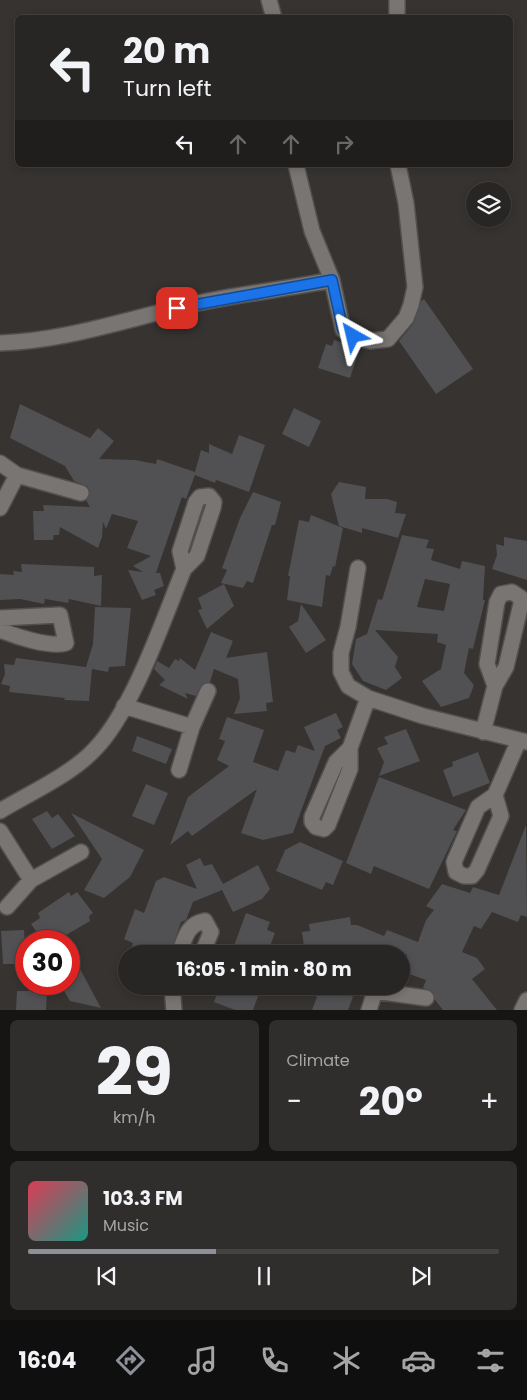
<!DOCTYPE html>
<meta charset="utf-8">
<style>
:root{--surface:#282625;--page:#302e2d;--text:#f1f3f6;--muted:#a5a5a7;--line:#444342;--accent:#8c9099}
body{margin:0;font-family:Poppins,sans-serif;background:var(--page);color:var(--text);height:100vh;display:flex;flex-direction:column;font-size:19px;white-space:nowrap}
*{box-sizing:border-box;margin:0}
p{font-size:16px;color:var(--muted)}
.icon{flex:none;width:28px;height:28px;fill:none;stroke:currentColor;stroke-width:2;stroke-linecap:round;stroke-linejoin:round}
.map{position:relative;height:1010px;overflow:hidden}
.side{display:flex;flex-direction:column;gap:10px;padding:10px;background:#161514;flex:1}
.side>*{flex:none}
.top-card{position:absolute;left:15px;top:15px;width:498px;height:152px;border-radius:8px;box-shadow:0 2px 8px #0003,0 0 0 1px var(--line);background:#282625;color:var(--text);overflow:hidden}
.tools{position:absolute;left:466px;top:182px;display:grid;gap:10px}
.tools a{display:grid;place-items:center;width:45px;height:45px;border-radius:50%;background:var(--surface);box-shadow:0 2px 8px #0003,0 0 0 1px var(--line);font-size:25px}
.speed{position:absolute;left:15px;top:930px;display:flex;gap:10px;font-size:25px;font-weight:700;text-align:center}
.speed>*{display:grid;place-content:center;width:65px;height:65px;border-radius:50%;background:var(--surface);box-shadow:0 2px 8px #0003,0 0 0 1px var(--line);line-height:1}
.speed .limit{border:8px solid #d22;background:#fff;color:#111}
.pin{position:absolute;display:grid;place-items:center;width:42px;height:42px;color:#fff;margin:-21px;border-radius:10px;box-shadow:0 2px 8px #0006}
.me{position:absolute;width:55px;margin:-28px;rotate:323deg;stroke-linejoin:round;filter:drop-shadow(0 0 4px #0008)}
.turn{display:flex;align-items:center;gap:18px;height:105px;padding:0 25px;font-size:22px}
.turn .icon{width:65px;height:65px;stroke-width:2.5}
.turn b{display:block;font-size:35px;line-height:42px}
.lanes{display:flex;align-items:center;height:48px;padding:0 25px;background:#0003;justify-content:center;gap:25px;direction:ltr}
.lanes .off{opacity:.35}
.big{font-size:38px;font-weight:700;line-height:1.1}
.side .widget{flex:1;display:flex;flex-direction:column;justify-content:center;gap:8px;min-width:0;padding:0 18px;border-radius:8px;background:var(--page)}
.side .dial{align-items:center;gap:0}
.dial b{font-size:65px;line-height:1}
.song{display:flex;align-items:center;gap:15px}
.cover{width:60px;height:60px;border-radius:8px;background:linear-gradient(135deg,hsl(350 70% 55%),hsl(170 70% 35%))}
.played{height:5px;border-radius:2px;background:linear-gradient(90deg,var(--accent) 40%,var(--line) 40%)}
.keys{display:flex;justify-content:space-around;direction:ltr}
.heat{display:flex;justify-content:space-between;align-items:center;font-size:28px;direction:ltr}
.side .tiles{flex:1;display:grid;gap:10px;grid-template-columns:1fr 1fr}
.widget:last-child{grid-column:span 2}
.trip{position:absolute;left:118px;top:945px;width:292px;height:50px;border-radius:25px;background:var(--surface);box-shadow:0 2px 8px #0003,0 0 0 1px var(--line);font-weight:700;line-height:50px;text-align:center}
.tabs{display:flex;height:80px;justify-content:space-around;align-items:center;background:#100f0f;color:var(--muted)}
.tabs .icon{width:35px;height:35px}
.tabs .selected{color:var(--accent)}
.tabs b{font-size:22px;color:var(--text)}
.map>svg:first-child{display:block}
</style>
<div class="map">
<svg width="527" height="1010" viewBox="0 0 527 1010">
<rect width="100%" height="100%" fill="#363331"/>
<path fill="#515053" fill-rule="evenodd" d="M424 299 473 369 436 394 399 341 413 324 421 301Z
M334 340 360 348 350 378 318 368 326 344 332 346Z
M20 404 90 438 98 428 114 441 99 459 135 460 156 464 157 459 195 472 201 450 209 453V444L232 454 239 435 265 445 249 492 216 480 215 483 195 475 186 499 182 497 156 573H160L164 586 154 590 156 595 142 600 128 570 143 572 133 566 151 556 127 548 138 521 112 514 106 529 103 522 102 537 98 548 60 527 59 535H54L53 540H34L33 511H44L43 505 90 507 86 500 90 491 87 486 74 481 65 466 10 438Z
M294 408 321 421 309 447 282 434Z
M339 482 366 487 365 499H387L397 502 395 513 406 514 398 538 362 528V533L339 526 331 494Z
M253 492 281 502 275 525H272L253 583 247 581 243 588 221 583 227 570 222 568 240 518Z
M311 515 343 528 335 567 333 566 330 576 326 575 322 607 287 600 290 576H288L299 520 309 522Z
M402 535 429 540 426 548 434 549 431 560 460 569 462 561 485 566 483 600H485L473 649 469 648 464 673 474 685 469 698 441 707 422 681 441 669 446 645 437 642 438 634 375 630 398 657 395 667 402 678 386 690 363 681 352 664 356 639 367 634 378 599 382 600ZM425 579 450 584 444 611 417 607Z
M504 537 527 541V580L492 569 497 555 496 544 504 546Z
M21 564 94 567V576L102 575 101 606 69 599 68 603 45 599 44 604 20 599 0 600V574L14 575 13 571 22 572Z
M224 584 234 606 207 629 198 610 202 609 198 598Z
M301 604 326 640 306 653 289 627 298 621Z
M95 607 131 608 125 666 109 667 108 672 92 669 89 701 64 700 65 698 9 692 10 686 1 684 5 674 4 664 14 665 16 658 86 667 93 644Z
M211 632 233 641 226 658 267 652 273 702 266 703 267 711 234 714 240 698 238 679 214 669 210 682 202 684 196 696 185 693 188 699 159 685 165 680 154 669 157 661 169 668 175 659 179 661 180 658 195 670Z
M336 713 343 727 337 730 341 738 325 746 293 833 263 840 241 833 257 789 192 836 188 831 170 845 188 797 229 766 217 760 225 741 219 739 227 717 264 730 253 762 278 771 286 750 295 753 298 745 315 751 304 727Z
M406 729 420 761 379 776 384 762 377 748 388 744 384 737Z
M137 736 172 749 166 764 132 751Z
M478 752 490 783 453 797 443 770 453 766 452 762Z
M379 777 466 810 453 830 457 831 429 889 374 866 371 874 346 863Z
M146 784 168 793 154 825 132 816Z
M47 811 52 818 58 814 75 836 52 849 32 819Z
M71 813 144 850 130 877 104 898 84 890 102 859Z
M526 825 527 917 521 915 518 922 492 912 481 929 474 926 462 952 477 958 485 969 472 979 497 1010H443L435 1000 432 991 423 988 426 980 401 971 407 954H371L362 951 305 954 302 932 310 931 309 924 350 917 351 925H357L384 936 387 930 418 942 426 920 434 910 426 906 442 884 470 893 473 887 499 895Z
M300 842 343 861 333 885 326 882 322 890 276 871 285 850Z
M200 858 204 866 212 864 223 884 258 865 270 889 262 899 233 912 222 890 193 902 186 920 181 922 170 954H129L133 943 124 939 135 909 144 913 156 881 164 877 197 889 186 865Z
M69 892 71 896 77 892 93 913 89 916 90 921 56 941 49 937 43 941 31 924 40 918 38 913Z
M246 913 270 922 267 930 275 933 267 954H231Z
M24 930 26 955 18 956V964H3L1 931Z
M79 967 101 1008 70 1001 60 984H69V972Z
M220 986H262L253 1010H235L214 1002Z
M293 986H342L353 997 348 1010H312L317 997Z
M17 991H47L46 1010H16Z"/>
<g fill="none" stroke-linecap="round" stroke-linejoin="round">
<g stroke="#52504f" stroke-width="18">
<path id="street" d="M269 0 274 18
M397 18V0
M296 165 312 231 332 280 343 330 353 337 370 341 388 339 406 318 411 305 415 287 406 203 398 165
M0 343C66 341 130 318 194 304 239 294 286 289 332 280
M0 463 17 475 81 493
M0 508 17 475
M358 568 348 627 341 653V672L348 686 368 698 423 716 527 742
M0 618 60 615 66 643C50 648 15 636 0 630
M124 706 192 727
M483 732 495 686 487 664 497 602 501 594 512 592 521 598V604L506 667 495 686
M350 748V769L328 825 324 829 316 827 312 822V817L336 762 350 748 368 698
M179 770 192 727 208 691
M495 795 501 816 477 870 472 876H464L456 872 454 862 478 807 495 795 519 740
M0 811C30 793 72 774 95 749 133 710 163 620 184 569L197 556 213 508 214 502 209 496 200 497 196 502 180 551 184 569
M0 831 31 880
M7 907 31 880 81 852
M179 954C185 938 187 924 205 921L211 932 202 954
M172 986 174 1010
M369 986 375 991 426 998
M369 1010 375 991
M522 1010 527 1000"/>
</g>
<use href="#street" stroke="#797573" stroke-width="15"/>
</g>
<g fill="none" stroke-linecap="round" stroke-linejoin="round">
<g stroke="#114b97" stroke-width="12">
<path id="route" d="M177 308 332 280 343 330 353 336"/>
</g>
<use href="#route" stroke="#1a73e8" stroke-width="9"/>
</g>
</svg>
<div class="tools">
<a><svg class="icon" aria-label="layers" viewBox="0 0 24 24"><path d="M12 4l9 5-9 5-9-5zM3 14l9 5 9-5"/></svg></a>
</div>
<div class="speed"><div class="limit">30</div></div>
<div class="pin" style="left:177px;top:308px;background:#d93025"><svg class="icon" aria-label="arrive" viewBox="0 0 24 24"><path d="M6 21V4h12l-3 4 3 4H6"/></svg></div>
<svg class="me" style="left:353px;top:336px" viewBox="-20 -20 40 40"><path d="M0-17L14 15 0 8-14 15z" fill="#1a73e8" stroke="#fff" stroke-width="4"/></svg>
<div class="trip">16:05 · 1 min · 80 m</div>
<div class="top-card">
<div class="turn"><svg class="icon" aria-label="left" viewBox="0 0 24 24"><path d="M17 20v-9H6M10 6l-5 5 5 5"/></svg><div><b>20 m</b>Turn left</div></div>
<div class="lanes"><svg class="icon" aria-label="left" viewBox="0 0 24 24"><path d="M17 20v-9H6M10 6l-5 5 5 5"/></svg><svg class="icon off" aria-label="ahead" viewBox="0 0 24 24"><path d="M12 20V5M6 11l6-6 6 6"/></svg><svg class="icon off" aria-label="ahead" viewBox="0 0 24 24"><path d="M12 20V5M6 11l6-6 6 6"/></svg><svg class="icon off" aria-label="right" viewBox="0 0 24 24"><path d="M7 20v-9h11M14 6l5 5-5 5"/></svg></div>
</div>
</div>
<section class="side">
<div class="tiles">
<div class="widget dial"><b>29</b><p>km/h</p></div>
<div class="widget"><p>Climate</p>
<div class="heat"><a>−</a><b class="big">20°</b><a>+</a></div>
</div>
<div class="widget">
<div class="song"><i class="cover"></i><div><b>103.3 FM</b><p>Music</p></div></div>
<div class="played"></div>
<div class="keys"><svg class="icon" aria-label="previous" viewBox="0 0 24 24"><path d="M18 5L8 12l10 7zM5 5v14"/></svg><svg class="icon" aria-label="pause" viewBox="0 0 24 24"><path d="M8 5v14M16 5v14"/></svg><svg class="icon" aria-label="next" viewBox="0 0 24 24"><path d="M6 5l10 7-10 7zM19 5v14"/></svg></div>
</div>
</div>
</section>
<nav class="tabs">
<b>16:04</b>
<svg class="icon selected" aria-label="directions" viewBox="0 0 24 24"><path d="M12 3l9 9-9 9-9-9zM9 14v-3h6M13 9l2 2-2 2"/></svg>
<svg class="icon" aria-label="music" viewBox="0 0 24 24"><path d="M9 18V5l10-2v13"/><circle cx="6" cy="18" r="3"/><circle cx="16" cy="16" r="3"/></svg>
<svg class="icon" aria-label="phone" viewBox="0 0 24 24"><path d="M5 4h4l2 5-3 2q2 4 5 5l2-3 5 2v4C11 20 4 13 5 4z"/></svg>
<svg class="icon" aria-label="climate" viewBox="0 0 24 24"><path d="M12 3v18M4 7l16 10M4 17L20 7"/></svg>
<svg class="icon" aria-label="car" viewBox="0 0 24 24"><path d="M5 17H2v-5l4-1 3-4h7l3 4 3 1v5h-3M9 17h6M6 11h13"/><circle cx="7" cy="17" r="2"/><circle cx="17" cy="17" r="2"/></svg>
<svg class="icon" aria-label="filters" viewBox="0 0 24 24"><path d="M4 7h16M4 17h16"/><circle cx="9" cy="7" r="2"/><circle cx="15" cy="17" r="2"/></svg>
</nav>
